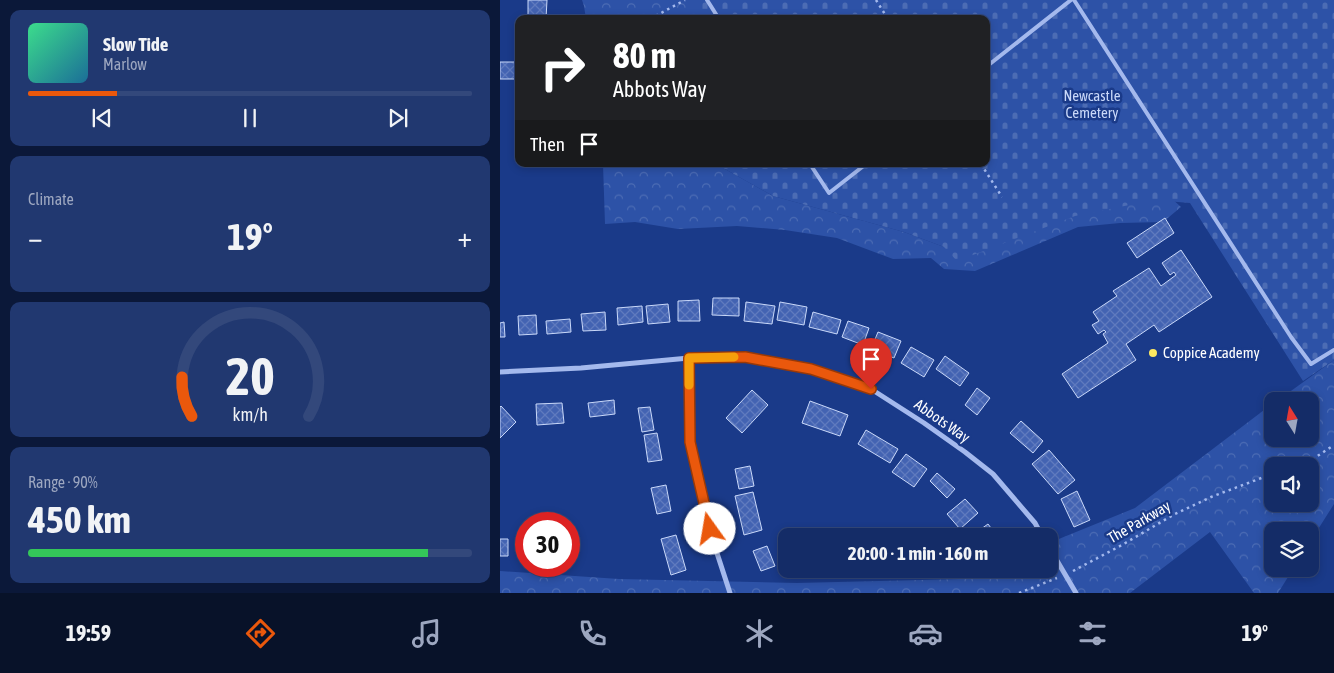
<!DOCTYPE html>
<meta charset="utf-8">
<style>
:root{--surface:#142c67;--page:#213870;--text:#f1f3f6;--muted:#9da7c0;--line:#33487b;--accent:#ea580c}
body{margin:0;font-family:"Asap Condensed",sans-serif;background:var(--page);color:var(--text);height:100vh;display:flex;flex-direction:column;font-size:19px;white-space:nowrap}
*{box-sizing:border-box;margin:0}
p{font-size:16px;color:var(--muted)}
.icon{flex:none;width:28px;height:28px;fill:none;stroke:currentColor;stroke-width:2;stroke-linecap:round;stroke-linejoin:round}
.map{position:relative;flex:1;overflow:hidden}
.details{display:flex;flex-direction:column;gap:10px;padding:10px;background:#0b1839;width:500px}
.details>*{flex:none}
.guide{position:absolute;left:15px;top:15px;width:475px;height:152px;border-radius:10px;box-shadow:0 2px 8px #0003,0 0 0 1px var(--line);background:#202124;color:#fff;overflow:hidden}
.needle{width:32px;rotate:349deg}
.buttons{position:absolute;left:764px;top:392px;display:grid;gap:10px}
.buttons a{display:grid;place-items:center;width:55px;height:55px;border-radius:10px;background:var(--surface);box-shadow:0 2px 8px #0003,0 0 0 1px var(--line);font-size:25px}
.speed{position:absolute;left:15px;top:512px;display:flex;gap:10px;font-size:25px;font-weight:700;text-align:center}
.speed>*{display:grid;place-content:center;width:65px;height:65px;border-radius:50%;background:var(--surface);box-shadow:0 2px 8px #0003,0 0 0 1px var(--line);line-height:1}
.speed .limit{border:8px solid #d22;background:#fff;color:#111}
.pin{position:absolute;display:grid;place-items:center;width:42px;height:42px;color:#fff;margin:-51px -21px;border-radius:50% 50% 50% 0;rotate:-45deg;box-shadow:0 0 5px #0007}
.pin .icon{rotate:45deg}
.me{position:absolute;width:55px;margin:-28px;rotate:347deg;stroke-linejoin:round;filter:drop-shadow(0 0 4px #0008)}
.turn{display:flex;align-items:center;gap:18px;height:105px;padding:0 15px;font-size:22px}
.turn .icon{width:65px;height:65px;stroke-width:2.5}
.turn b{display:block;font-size:35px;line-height:42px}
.then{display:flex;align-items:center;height:48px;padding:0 15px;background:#0003;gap:10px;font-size:19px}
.big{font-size:38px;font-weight:700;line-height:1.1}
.details .card{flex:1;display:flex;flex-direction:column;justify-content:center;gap:8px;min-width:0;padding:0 18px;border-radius:10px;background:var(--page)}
.details .dial{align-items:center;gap:0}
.dial svg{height:130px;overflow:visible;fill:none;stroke:var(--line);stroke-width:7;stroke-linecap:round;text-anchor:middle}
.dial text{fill:var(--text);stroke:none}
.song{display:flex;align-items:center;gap:15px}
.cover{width:60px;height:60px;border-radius:8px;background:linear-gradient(135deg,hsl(150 70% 55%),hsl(200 70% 35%))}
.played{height:5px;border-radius:2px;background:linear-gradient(90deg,var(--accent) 20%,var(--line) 20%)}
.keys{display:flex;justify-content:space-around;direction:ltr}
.heat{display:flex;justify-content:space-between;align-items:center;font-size:28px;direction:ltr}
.charge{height:8px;border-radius:4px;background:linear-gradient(90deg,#34c759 90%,var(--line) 0)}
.trip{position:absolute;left:278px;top:528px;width:280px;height:50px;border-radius:10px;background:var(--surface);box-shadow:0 2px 8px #0003,0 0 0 1px var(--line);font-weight:700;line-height:50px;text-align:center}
.tabs{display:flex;height:80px;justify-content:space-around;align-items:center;background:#081229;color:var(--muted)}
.tabs .icon{width:35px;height:35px}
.tabs .on{color:var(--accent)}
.tabs b{font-size:22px;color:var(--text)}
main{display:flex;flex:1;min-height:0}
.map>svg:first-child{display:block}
</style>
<main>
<section class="details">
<div class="card">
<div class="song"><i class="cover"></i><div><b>Slow Tide</b><p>Marlow</p></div></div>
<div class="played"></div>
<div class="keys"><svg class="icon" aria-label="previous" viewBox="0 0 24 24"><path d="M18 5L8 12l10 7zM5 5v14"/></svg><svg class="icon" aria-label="pause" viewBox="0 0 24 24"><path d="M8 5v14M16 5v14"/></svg><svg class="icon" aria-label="next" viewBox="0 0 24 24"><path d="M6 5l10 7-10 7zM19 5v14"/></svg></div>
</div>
<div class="card"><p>Climate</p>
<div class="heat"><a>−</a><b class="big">19°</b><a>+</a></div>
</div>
<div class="card dial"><svg viewBox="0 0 100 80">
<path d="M14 69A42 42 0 1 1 86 69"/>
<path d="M14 69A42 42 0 0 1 8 45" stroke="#ea580c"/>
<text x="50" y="56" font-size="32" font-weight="700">20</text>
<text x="50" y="72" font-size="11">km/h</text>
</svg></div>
<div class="card"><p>Range · 90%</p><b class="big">450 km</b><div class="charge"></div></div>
</section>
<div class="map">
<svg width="834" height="593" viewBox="0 0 834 593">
<defs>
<pattern id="forest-crowns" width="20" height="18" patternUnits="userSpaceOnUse" patternTransform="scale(1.25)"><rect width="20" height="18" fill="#2d52a7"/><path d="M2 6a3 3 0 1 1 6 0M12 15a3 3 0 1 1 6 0" fill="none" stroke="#4c6cb4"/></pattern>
<pattern id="cemetery-stones" width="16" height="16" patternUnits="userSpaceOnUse" patternTransform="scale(1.25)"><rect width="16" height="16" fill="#2d52a7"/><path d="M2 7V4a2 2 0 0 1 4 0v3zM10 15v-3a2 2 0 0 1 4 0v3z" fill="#4c6cb4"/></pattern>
<pattern id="building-cross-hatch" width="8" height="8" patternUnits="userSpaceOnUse" patternTransform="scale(1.25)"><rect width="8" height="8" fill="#4363b2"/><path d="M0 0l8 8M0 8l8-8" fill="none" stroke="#5f7abe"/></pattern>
</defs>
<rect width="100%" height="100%" fill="#1a3a89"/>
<path fill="url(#forest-crowns)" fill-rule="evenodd" d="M82 0H234L204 19H86L84 6Z
M103 164H216L273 196 404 232 444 247 660 188 681 207 663 222 620 223 578 227 475 271 444 269 431 258 393 259 337 238 285 230 237 226 178 229 135 222 105 224Z
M834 360V504L810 542V531H772V569H793L778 593H754L710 532 630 593H0V571L119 579 297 583 461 579 486 569H549V543L635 508 772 404V439H810V401H777ZM772 466H810V504H772Z"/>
<path fill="url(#cemetery-stones)" d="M194 0H834V360L803 381 690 203 654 200 575 216 457 261 444 247 404 232 273 196 216 164H486V19H204L205 18Z"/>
<path fill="url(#building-cross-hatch)" stroke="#c9d8f9" d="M28 0H47L46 19H28Z
M0 62H19V79H0Z
M665 218 674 233 637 258 627 243Z
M681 250 712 297 659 332 654 325 626 344 636 360 578 398 562 374 608 343 603 334 606 332 604 330 598 334 592 325 599 321 593 312 617 296 613 291 649 268 661 286 676 275 674 272 670 275 662 263Z
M213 298H239V316L212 315Z
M199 300 200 321H178V301Z
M246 302 275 306 272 324 244 321Z
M280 302 307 307 304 325 277 320Z
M168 304 170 322 148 324 146 306Z
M142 306 143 322 118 325 117 308Z
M105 312 106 330 83 331 81 314Z
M313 312 341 320 337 334 309 327Z
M36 315 37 334 19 335 18 316Z
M70 319 71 332 47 334 46 321Z
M348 321 369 328 363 345 342 337Z
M4 322 5 337H0V323Z
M378 332 401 341 394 358 371 349Z
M411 347 434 360 424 377 401 363Z
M445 356 469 373 460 386 436 369Z
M477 388 490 398 477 415 465 405Z
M252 390 268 405 242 433 226 418Z
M114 400 115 414 90 417 88 403Z
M310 401 348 415 340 436 302 423Z
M62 403 64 423 37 425 36 404Z
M1 406 16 422 0 438V407Z
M150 407 154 430 142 432 138 408Z
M521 421 543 441 533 453 510 433Z
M366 430 398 449 390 463 358 444Z
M157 433 162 460 148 462 144 435Z
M549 450 575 480 558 494 532 464Z
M406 454 427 469 414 487 392 472Z
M250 466 254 486 239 489 235 469Z
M437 473 455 489 447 498 430 481Z
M166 485 171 511 157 514 151 488Z
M577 491 590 520 574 527 561 499Z
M253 492 262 530 244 535 235 496Z
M465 499 478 513 460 529 447 514Z
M488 524 497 536H476L474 534Z
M176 535 186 570 171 575 161 539Z
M0 539H8V556H0Z
M267 546 275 566 261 571 253 551Z"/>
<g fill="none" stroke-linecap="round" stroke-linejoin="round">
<path stroke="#a4b9ed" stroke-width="2.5" stroke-dasharray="2.5 4" stroke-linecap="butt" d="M376 0 388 19
M150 19 185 0
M481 164 502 197
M794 466 813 459 834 445
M573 571 622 545 673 515 711 497 772 474
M519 593 557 578"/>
<path stroke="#a4b9ed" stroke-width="4" d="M207 0 219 19
M574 0 791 337 811 364 834 350
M486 67 571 0
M310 164 329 193 366 164"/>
<path stroke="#a4b9ed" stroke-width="5" d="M189 358 190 442 215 547 230 593
M0 372 81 368 189 358 245 357 311 369 371 389 424 423 465 452 493 474 535 523 542 536
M549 547 576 593"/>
</g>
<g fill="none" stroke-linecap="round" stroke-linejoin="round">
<g stroke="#983908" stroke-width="12">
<path id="route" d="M210 529 190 442 189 358 245 357 261 360 311 369 371 389"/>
</g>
<use href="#route" stroke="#ea580c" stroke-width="9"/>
<path stroke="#f59e0b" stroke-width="9" d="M189 385V358L234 357"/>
</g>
<circle fill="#fee960" stroke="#1a3a89" stroke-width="2" cx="653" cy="353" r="5"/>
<g text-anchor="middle" stroke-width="5" stroke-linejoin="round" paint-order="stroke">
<g font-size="15" fill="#c9d8f9" stroke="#1a3a89">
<text x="592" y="101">Newcastle<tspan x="592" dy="17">Cemetery</tspan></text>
</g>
<g font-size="15" fill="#fff" stroke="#1a3a89" text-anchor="start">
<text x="663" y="358">Coppice Academy</text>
</g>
<g font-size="15" fill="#fff" stroke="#1a3a89">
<text transform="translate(442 421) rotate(35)" y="5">Abbots Way</text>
<text transform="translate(639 522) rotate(-30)" y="5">The Parkway</text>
</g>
</g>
</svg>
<div class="buttons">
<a><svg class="needle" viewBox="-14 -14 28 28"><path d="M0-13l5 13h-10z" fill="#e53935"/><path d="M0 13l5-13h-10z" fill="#9da7c0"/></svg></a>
<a><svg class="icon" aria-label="sound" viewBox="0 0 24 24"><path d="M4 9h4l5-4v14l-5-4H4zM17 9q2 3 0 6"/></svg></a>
<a><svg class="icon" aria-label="layers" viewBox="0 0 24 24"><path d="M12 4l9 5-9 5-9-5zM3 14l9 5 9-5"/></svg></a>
</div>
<div class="speed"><div class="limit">30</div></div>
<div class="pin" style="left:371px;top:389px;background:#d93025"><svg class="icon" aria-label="arrive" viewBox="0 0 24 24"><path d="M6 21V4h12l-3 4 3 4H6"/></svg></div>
<svg class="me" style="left:210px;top:529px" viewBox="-20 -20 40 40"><circle r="19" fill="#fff"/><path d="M0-13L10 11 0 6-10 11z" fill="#ea580c"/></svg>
<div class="trip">20:00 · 1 min · 160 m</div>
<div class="guide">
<div class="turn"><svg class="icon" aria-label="right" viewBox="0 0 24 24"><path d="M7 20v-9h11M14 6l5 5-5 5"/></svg><div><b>80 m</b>Abbots Way</div></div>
<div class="then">Then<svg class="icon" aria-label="arrive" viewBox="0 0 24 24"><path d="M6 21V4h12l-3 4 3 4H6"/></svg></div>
</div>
</div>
</main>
<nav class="tabs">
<b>19:59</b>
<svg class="icon on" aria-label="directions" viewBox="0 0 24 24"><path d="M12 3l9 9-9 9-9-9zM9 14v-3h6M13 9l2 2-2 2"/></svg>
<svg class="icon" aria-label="music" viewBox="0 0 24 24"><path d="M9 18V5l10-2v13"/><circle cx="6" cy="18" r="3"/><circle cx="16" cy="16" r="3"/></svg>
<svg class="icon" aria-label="phone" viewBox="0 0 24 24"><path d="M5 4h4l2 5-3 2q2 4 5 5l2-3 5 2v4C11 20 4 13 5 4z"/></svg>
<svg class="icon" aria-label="climate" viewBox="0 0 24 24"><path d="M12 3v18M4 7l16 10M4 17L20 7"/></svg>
<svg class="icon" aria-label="car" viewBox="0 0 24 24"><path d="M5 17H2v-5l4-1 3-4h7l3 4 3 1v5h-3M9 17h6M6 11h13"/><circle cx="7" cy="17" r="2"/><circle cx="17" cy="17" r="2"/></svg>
<svg class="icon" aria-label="filters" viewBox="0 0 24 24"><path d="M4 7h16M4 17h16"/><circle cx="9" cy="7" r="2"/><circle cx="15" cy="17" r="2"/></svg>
<b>19°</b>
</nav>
